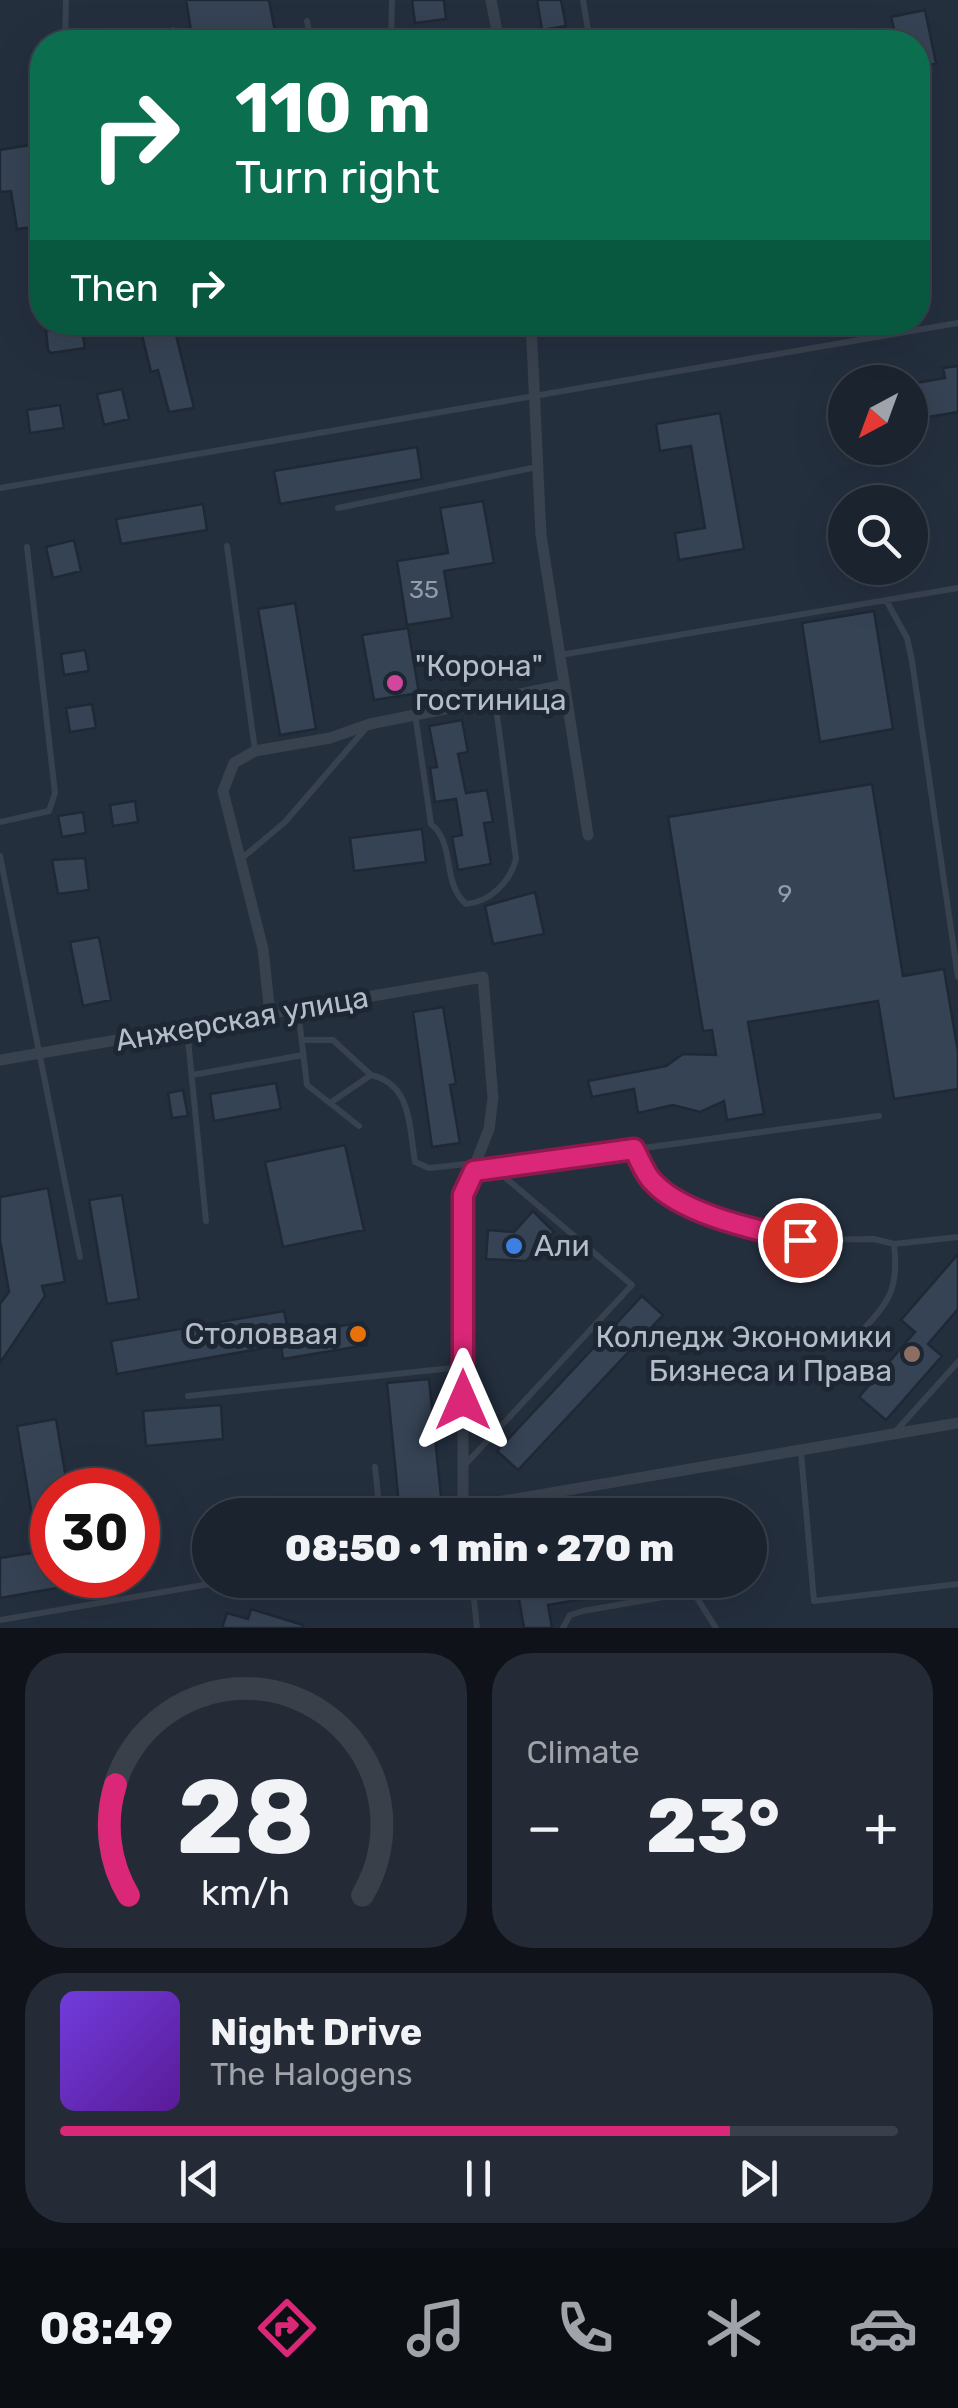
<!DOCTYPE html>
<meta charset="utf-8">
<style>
:root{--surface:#1b232e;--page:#242b36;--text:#f1f3f6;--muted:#a0a4aa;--line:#39404a;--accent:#db2777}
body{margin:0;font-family:Rubik,sans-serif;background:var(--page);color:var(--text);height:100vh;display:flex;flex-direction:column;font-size:38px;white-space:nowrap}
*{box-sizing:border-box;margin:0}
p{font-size:32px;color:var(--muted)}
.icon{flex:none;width:55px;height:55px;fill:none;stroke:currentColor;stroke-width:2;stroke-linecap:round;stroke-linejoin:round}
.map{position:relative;height:1628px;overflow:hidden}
.side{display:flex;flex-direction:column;gap:25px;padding:25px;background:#0f1319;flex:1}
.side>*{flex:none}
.guide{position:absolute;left:30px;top:30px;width:900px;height:305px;border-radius:40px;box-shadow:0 10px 40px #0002,0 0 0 2px var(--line);background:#0b6e4f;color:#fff;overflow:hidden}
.needle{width:65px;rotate:221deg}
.fabs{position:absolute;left:828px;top:365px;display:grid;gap:20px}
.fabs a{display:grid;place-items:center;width:100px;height:100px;border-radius:50%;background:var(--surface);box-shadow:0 10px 40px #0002,0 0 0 2px var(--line);font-size:50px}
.speed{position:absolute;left:30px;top:1468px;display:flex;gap:20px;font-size:50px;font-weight:700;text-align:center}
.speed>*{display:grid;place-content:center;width:130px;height:130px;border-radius:50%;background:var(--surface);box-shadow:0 10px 40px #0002,0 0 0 2px var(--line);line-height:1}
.speed .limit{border:15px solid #d22;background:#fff;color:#111}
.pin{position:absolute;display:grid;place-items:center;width:85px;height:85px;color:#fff;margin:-42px;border:5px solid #fff;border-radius:50%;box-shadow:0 2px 10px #0007}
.me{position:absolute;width:110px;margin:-55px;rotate:0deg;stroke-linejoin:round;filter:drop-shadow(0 0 8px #0008)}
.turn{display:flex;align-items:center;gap:35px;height:210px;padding:0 40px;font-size:45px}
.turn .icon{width:130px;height:130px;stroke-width:2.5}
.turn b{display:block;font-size:70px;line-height:85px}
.then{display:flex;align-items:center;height:95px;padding:0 40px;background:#0003;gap:20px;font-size:38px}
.big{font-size:75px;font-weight:800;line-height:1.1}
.side .card{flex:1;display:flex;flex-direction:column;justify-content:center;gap:15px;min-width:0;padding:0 35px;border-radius:40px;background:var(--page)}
.side .dial{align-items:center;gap:0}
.dial svg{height:260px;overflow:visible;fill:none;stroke:var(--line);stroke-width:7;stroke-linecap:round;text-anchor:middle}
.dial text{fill:var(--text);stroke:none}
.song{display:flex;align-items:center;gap:30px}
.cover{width:120px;height:120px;border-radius:15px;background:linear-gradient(135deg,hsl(260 70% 55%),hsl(270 70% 35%))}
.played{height:10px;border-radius:5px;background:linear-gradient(90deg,var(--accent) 80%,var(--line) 80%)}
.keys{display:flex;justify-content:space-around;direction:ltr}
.heat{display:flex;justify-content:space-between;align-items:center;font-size:55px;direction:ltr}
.side .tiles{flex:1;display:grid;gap:25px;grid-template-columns:1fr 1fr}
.card:last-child{grid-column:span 2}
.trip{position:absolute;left:192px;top:1498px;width:575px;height:100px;border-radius:50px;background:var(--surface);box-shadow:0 10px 40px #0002,0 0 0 2px var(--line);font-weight:800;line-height:100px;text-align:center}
.tabs{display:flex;height:160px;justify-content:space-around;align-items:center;background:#0b0e12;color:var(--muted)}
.tabs .icon{width:70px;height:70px}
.tabs .current{color:var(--accent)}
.tabs b{font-size:45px;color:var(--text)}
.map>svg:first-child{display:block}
</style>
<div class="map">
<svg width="958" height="1628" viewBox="0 0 958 1628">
<rect width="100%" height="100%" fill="#242f3e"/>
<path fill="#364354" stroke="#1f2835" stroke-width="2.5" d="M186 0H269L277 42H193Z
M412 0H444L446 19 415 23Z
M537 0H561L566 26 542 30Z
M925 10 936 63 918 67V42H897L891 17Z
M42 143V226L17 229 11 191 0 192V150Z
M81 325 85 348 51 353 48 350 46 331Z
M174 327 194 408 169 412 158 370 151 372 142 335Z
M958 366V412L910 420V384L945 378 943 368Z
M122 389 129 419 104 425 97 394Z
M60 405 64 428 30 433 27 410Z
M720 413 744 549 679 560 675 533 705 528 691 446 660 451 656 424Z
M417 447 422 479 280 504 274 471Z
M483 501 494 563 444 571 452 618 407 625 397 561 448 553 440 508Z
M203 504 207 530 121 544 116 519Z
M74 540 81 571 53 578 46 547Z
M295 603 316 729 280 735 258 609Z
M874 611 893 729 820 742 802 623Z
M408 628 419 693 374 700 362 635Z
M85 650 89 671 64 675 61 654Z
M92 704 96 728 70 732 66 708Z
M462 720 468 752 458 754 466 793 487 790 493 822 484 823 491 864 458 870 452 837 462 835 456 799 435 802 430 768 437 767 429 726Z
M872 784 903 976 944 969 958 1052V1089L894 1099 878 1001 748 1022 764 1114 727 1120 724 1101 700 1112 673 1105 638 1113 634 1089 592 1097 588 1081 666 1066 683 1054 716 1055 712 1030 703 1031 668 817Z
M135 801 138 822 113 826 110 805Z
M83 812 86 833 62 837 58 816Z
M422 829 426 862 354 871 350 838Z
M85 858 89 890 58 894 52 860Z
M535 892 544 934 493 944 485 906Z
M99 937 111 1000 83 1006 70 942Z
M443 1007 456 1084 450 1085 460 1143 432 1147 413 1012Z
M276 1083 281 1109 214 1121 210 1094Z
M183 1090 188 1116 172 1118 168 1093Z
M345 1145 364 1230 283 1247 265 1162Z
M48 1188 65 1282 42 1286 45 1296 0 1363V1304L9 1292 0 1240V1197Z
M122 1195 139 1299 107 1304 89 1200Z
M533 1211 554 1232 526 1261 486 1259 488 1230 514 1232Z
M958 1254V1309L928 1344 942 1356 886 1420 859 1397 915 1332 901 1320Z
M642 1296 663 1315 518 1470 497 1451Z
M284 1311 289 1335 363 1322 367 1345 283 1359 281 1345 117 1374 111 1341Z
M429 1379 443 1515H400L387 1383Z
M221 1405 223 1439 146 1446 143 1411Z
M56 1419 68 1490H52V1575H96L97 1581 0 1598V1558L38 1552 17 1426Z
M529 1580H657L658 1586 548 1605 552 1628H524L516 1582Z
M251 1609 303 1625V1628H222L227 1613 248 1619Z"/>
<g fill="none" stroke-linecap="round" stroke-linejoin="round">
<path stroke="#38414e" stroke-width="6" d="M583 0 590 42
M307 21 311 42
M173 30 175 42
M65 42 66 0
M391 42 392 0
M876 322 879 337
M0 488 958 323
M338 508 537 467
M227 546 255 750
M886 600 907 638 912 661 958 977
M560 655 958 588
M415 714 431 824C456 844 441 882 466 904 490 902 510 882 516 859L495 700
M0 822 49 811 55 793 27 547
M0 856 80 1257
M241 859 285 822 367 727
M298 1010 307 1085 359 1126
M187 1029 206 1221
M302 1040H333L371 1075
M192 1075 303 1055
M330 1103 371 1075C412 1084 409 1127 415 1162L429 1168 476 1163
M634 1149 651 1182 674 1199 754 1229 800 1240 874 1239 894 1244 958 1237
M474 1171 879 1116
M852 1342C885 1305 900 1296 894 1244
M188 1396 462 1367
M895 1432 958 1362
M801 1452 814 1601 958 1584
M375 1467 380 1515
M463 1467 632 1285 494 1168
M472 1580 477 1628
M0 1620 233 1580
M563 1628 570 1615 583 1611 686 1593 697 1598 716 1628"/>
<path stroke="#38414e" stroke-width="11" d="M491 0 499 42
M531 322 541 535 588 835
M270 1014 263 949 223 791 234 763 255 751 330 738 370 724 564 685
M0 1060 483 977 493 1098 489 1129 463 1195V1508L958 1423"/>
</g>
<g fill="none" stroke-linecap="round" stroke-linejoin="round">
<g stroke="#8e194d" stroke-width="25">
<path id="route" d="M463 1400V1195L474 1171 634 1149C640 1160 645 1175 654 1183 684 1215 758 1230 800 1240"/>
</g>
<use href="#route" stroke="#db2777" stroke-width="18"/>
</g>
<circle fill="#d1479c" stroke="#1d2633" stroke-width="4" cx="395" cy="683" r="10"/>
<circle fill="#3f7fe0" stroke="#1d2633" stroke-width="4" cx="514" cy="1246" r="10"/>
<circle fill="#e8710a" stroke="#1d2633" stroke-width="4" cx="358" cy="1334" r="10"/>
<circle fill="#8d6e63" stroke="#1d2633" stroke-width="4" cx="912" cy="1354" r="10"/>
<g text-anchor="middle" stroke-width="10" stroke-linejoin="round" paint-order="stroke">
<g font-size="25" fill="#929caa">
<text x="424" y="598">35</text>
<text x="785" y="902">9</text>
</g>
<g font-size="30" fill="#b4bcc9" stroke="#1d2633" text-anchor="start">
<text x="415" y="676">"Корона"<tspan x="415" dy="34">гостиница</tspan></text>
<text x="534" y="1256">Али</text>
<text x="338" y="1344" text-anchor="end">Столоввая</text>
<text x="892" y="1347" text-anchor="end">Колледж Экономики<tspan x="892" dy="34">Бизнеса и Права</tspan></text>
</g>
<g font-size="30" fill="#b4bcc9" stroke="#1d2633">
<text transform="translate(242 1019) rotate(-10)" y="10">Анжерская улица</text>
</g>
</g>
</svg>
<div class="fabs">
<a><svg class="needle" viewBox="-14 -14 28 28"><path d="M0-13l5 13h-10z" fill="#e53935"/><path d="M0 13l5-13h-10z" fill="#a0a4aa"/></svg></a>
<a><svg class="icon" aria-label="search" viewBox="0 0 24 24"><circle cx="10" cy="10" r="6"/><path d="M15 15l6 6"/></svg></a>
</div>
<div class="speed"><div class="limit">30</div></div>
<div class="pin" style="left:800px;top:1240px;background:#d93025"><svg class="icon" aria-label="arrive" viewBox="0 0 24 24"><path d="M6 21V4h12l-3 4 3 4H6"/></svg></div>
<svg class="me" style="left:463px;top:1400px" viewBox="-20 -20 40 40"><path d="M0-17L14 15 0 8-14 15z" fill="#db2777" stroke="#fff" stroke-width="4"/></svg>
<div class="trip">08:50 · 1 min · 270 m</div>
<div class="guide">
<div class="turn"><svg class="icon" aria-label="right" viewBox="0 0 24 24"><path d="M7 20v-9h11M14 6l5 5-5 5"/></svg><div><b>110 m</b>Turn right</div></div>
<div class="then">Then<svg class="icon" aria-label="right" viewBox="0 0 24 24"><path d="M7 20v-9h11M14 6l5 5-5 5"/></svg></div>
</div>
</div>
<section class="side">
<div class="tiles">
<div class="card dial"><svg viewBox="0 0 100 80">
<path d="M14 69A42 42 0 1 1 86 69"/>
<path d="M14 69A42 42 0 0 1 10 35" stroke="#db2777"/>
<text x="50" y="56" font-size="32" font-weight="700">28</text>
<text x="50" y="72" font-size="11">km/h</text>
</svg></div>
<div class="card"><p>Climate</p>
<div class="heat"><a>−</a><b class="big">23°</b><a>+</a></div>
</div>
<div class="card">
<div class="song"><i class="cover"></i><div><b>Night Drive</b><p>The Halogens</p></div></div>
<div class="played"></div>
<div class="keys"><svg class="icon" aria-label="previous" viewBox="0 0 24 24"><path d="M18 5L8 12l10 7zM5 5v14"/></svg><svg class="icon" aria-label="pause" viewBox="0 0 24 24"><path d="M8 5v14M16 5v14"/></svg><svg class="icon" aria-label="next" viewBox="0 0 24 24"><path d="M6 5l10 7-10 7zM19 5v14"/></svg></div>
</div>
</div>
</section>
<nav class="tabs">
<b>08:49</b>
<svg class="icon current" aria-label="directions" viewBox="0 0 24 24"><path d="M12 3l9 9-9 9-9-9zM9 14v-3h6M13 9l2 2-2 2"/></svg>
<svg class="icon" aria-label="music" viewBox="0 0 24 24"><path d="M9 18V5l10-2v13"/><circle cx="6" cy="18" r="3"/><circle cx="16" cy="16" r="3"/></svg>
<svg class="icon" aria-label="phone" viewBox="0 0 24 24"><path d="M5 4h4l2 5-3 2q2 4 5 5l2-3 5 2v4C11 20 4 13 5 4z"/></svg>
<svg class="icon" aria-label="climate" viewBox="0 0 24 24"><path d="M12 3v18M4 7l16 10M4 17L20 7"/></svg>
<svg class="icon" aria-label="car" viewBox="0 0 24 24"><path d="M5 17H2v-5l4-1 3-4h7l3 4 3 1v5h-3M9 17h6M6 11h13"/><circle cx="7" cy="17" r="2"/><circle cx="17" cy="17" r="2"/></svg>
</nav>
